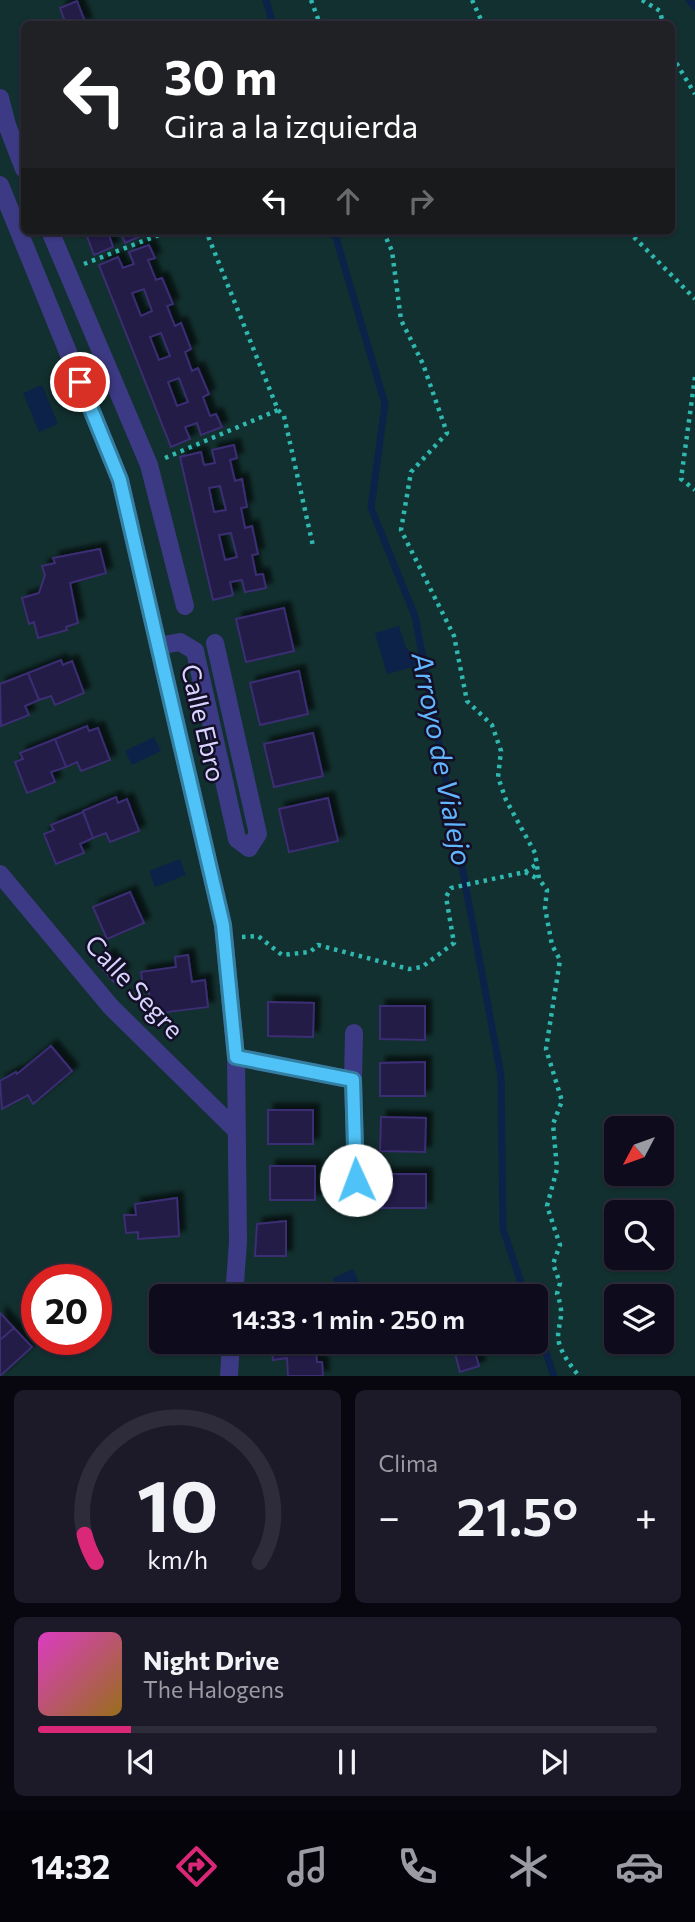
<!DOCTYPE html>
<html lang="es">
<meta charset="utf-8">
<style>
:root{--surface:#0e0b1c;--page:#1c1929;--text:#f1f3f6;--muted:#9b9ba3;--line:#2e2b3b;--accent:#db2777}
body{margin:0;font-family:Commissioner,sans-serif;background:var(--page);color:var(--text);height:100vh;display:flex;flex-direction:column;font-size:26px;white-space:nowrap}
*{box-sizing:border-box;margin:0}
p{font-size:23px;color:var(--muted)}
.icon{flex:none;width:38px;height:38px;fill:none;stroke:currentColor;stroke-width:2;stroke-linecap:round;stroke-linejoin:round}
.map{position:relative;height:1376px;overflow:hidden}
.drawer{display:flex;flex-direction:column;gap:14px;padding:14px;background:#08060f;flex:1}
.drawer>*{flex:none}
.banner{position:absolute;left:21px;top:21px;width:654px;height:214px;border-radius:10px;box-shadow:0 2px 5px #0004,0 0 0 2px var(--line);background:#202124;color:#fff;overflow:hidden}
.needle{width:46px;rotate:229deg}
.tools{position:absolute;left:604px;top:1116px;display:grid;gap:14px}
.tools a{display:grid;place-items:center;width:70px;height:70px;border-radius:10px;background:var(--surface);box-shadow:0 2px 5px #0004,0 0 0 2px var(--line);font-size:35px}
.speed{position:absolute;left:21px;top:1264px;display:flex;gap:14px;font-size:35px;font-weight:700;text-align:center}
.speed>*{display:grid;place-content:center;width:91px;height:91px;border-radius:50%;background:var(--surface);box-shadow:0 2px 5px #0004,0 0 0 2px var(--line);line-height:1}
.speed .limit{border:10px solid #d22;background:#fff;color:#111}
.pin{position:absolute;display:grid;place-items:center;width:60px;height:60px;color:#fff;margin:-30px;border:4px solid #fff;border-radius:50%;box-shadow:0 2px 7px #0007}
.me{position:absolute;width:77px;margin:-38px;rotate:358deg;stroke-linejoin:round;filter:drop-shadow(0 0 5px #0008)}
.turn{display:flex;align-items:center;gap:24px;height:147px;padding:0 28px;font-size:32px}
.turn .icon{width:91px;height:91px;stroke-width:2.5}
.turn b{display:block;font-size:49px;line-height:60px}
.lanes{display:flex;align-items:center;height:66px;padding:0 28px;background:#0003;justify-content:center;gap:35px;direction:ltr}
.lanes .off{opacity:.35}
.big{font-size:52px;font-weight:600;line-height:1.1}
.drawer .tile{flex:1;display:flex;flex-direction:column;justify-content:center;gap:10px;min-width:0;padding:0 24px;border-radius:10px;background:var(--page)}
.drawer .dial{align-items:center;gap:0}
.dial svg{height:182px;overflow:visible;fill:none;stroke:var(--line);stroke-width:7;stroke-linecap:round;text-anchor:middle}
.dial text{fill:var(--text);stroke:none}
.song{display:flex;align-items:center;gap:21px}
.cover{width:84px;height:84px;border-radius:10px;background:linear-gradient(135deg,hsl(310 70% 55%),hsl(40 70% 35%))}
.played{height:7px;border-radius:4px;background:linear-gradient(90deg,var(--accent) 15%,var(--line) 15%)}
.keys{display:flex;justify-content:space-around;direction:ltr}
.heat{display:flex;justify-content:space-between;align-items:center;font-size:38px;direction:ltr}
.drawer .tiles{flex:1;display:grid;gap:14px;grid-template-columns:1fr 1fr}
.tile:last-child{grid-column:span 2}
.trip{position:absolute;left:149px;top:1284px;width:399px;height:70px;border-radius:10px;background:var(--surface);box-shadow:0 2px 5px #0004,0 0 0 2px var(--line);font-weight:600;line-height:70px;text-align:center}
.tab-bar{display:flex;height:112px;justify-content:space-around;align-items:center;background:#06040b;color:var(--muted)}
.tab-bar .icon{width:49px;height:49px}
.tab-bar .on{color:var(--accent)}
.tab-bar b{font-size:32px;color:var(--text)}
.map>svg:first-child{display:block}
</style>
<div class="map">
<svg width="695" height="1376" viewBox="0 0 695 1376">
<defs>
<filter id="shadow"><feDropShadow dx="6" dy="-6" stdDeviation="2" flood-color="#0009"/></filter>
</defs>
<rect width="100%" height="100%" fill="#130f26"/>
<path fill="#12302f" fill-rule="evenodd" d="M0 0H695V1376H0ZM24 24H672V231H24ZM616 1129H662V1174H616ZM616 1213H662V1258H616ZM37 1279H96V1339H37ZM161 1297H536V1342H161ZM616 1297H662V1342H616Z"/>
<path fill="#0c2248" d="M42 385 58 424 39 432 23 393Z
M399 626 406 648 413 654 417 666 387 674 375 633Z
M154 737 161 751 132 765 125 751Z
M180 859 186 875 155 887 149 871Z
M353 1269 366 1297H341L333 1278Z"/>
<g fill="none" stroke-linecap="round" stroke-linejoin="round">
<path stroke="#0c2248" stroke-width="7" d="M266 0 273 24
M689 0 695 7
M334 231 385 404 371 508 415 616 501 1075 503 1229 526 1297
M536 1324 554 1376"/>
</g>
<path fill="#241b47" stroke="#3b2d73" stroke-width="2" fill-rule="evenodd" filter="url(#shadow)" d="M77 1 86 24H66L60 8Z
M85 231H119L109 235 113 247 94 255Z
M120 231H144L145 234 125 243Z
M149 245 155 258 148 260 156 280 162 278 173 304 167 306 175 326 181 323 191 349 185 352 192 371 198 368 209 394 203 397 210 416 216 414 222 427 201 435 197 423 185 427 190 439 171 447 99 265 118 257 123 268 134 264 129 252ZM144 289 152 311 141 316 132 293ZM161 333 170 356 159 360 150 337ZM179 378 188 402 177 406 168 382Z
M234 445 237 458 230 460 235 481 242 479 247 507 241 508 245 528 252 526 258 554 252 555 256 575 263 574 266 588 245 592 242 580 230 582 233 595 213 600 180 457 201 452 204 465 215 463 212 450ZM220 486 226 510 214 512 209 488ZM231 533 237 557 225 560 219 535Z
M100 549 106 573 70 583 78 623 66 627 67 630 38 638 34 622 29 624 22 598 39 593 45 575 42 566 55 563 53 558Z
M284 608 294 651 246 662 236 619Z
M61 660 63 665 72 661 84 693 55 705 51 696 39 700 28 673Z
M299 671 308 714 260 725 250 683Z
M28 673 39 700 25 706 29 715 1 726 0 684Z
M87 726 89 731 98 728 110 760 81 771 77 762 66 767 55 739Z
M313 733 323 776 274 787 264 744Z
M55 739 66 767 51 772 55 782 27 793 15 762 23 759 20 753Z
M116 797 118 803 127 799 139 831 110 842 106 833 93 838 83 811Z
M328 798 338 841 289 852 279 809Z
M83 812 93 838 80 844 84 853 56 864 44 834 54 830 51 825Z
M130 892 144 923 107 939 93 907Z
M108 955 124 972 114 982 98 964Z
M188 955 192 982 205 980 208 1007 152 1014 148 985 143 986 141 972 176 967 175 957Z
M268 1002 314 1003 313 1037 268 1036Z
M380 1006H425V1040L380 1039Z
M51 1046 72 1071 33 1104 28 1095 2 1109 0 1081 16 1072 17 1074Z
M425 1062V1096H380V1063Z
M268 1110H313V1144H268Z
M381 1117 426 1118 425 1152 380 1151Z
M270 1166H315V1200H270Z
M381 1174H426V1208H381Z
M177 1198 179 1236 138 1239V1232L126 1233 124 1215H136L135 1204Z
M286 1221V1256H255L257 1224Z
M0 1313 14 1328 0 1340Z
M14 1328 32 1347 0 1376V1340Z
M271 1342H315L317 1362H322L323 1376H288L287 1358 273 1360Z
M452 1342H472L479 1366 460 1372Z"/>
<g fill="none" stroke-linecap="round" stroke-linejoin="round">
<path stroke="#2fb8b0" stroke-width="4.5" stroke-dasharray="3.5 5" stroke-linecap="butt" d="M311 0 320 24
M472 0 483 24
M642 0 660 11 663 24
M672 56 695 94
M383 231 392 251 401 320 423 364 447 433 411 472 401 530 454 636 467 701 492 725 501 751 498 777 506 800 535 853 539 879 547 890 545 908 552 945 560 960 546 1049 562 1101 553 1124 557 1169 547 1206 560 1245 553 1264 560 1283 557 1294C567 1319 555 1325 559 1343 563 1356 571 1366 579 1376
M628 231 695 299
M84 264 169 231
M695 377 681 479 695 490
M278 410 284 416 313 546
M165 458 278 410 206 231
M525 872 537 864
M242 937 258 936 282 955 310 952 318 945 409 969 422 967 454 943 446 897 451 888 525 872 540 880"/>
<path stroke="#3d3a85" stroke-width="18" d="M0 98 7 125 24 169
M0 185 120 480 223 925 236 1057 238 1242 234 1297
M50 231 149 465 185 606
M158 646 180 642 195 651 237 839 249 848 258 834 215 643
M0 874 111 1007 236 1130
M236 1057 353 1080 356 1180
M353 1080 354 1033
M229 1376 231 1342"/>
</g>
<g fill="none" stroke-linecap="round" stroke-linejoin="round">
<g stroke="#337fa1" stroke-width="18">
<path id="route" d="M80 382 120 480 164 671 223 925 236 1057 353 1080 356 1180"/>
</g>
<use href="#route" stroke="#4fc3f7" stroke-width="12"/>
</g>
<g text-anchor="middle" stroke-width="5" stroke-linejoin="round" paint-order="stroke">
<g font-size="26" fill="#d9d4ff" stroke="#130f26">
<text transform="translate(203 723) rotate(77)" y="9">Calle Ebro</text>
<text transform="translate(134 987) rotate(47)" y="9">Calle Segre</text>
</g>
<g font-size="28" font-style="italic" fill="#62b6ff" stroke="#130f26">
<text transform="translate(442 759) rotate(79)" y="10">Arroyo de Vialejo</text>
</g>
</g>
</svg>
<div class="tools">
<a><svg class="needle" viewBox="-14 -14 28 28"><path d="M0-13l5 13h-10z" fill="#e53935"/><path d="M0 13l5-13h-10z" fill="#9b9ba3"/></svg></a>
<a><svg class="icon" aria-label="search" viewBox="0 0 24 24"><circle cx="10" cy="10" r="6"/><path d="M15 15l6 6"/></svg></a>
<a><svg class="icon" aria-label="layers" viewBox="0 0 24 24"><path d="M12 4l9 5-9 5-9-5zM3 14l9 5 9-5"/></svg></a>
</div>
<div class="speed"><div class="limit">20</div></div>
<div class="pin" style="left:80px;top:382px;background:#d93025"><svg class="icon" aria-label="arrive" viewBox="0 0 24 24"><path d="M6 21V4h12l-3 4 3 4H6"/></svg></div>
<svg class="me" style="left:356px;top:1180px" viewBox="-20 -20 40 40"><circle r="19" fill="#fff"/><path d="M0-13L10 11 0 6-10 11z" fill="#4fc3f7"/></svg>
<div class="trip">14:33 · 1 min · 250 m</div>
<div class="banner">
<div class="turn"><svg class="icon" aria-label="left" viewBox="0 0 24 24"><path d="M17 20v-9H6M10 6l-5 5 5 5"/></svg><div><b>30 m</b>Gira a la izquierda</div></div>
<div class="lanes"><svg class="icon" aria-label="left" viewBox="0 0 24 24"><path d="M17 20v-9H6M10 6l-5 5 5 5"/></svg><svg class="icon off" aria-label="ahead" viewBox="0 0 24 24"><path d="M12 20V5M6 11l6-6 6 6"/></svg><svg class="icon off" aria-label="right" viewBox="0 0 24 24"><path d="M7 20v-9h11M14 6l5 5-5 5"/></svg></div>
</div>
</div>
<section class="drawer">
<div class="tiles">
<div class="tile dial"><svg viewBox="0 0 100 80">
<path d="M14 69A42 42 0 1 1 86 69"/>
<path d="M14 69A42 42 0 0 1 9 57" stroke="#db2777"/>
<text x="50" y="56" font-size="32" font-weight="700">10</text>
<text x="50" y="72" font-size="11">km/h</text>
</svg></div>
<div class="tile"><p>Clima</p>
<div class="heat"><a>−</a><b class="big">21.5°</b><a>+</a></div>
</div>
<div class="tile">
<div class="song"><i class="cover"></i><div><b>Night Drive</b><p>The Halogens</p></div></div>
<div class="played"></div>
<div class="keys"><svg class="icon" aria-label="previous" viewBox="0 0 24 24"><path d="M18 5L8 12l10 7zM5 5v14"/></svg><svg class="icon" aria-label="pause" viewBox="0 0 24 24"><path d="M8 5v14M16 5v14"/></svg><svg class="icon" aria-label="next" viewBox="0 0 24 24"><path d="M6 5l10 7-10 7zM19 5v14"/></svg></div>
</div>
</div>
</section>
<nav class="tab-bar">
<b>14:32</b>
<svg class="icon on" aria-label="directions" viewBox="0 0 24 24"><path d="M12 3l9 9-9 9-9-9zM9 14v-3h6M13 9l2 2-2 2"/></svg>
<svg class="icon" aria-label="music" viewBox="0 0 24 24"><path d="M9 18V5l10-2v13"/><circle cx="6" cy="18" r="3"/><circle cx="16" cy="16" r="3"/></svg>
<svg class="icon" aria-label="phone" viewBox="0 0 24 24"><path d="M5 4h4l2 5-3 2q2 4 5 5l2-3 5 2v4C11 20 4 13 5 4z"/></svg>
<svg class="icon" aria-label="climate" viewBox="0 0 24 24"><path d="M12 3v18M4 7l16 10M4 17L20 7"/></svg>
<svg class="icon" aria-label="car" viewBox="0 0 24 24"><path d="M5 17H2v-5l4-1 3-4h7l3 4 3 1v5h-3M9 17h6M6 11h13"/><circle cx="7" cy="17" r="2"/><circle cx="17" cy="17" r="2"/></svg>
</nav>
